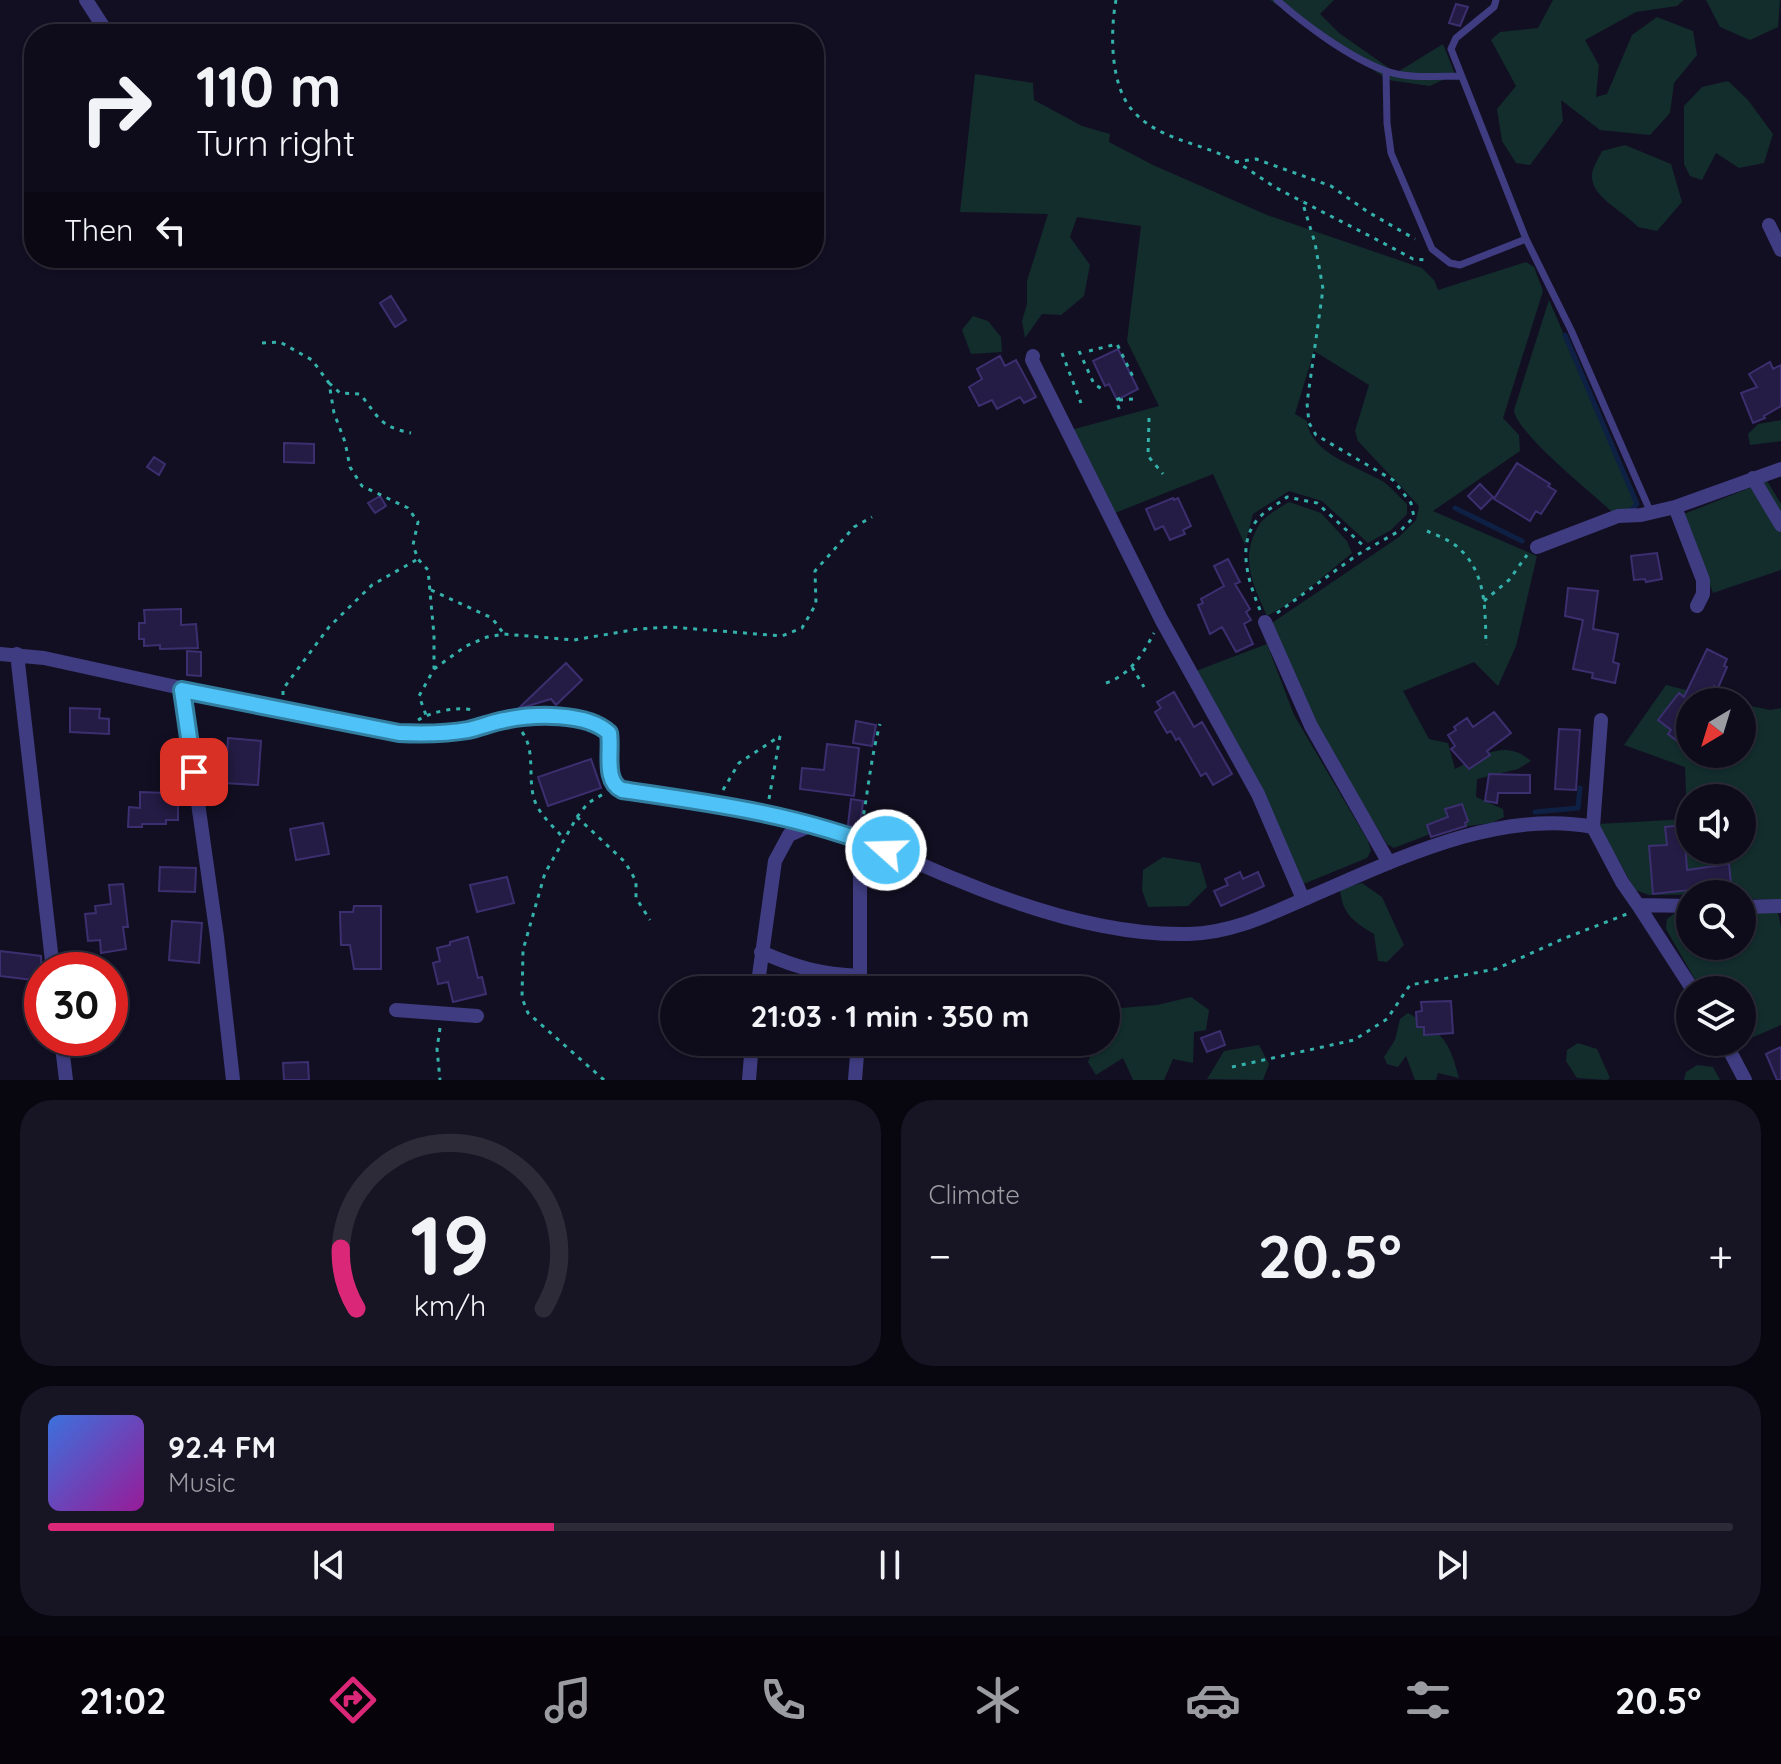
<!DOCTYPE html>
<meta charset="utf-8">
<style>
:root{--surface:#0e0b1a;--page:#171423;--text:#f1f3f6;--muted:#9b9ba2;--line:#2e2b39;--accent:#db2777}
body{margin:0;font-family:Quicksand,sans-serif;background:var(--page);color:var(--text);height:100vh;display:flex;flex-direction:column;font-size:30px;white-space:nowrap}
*{box-sizing:border-box;margin:0}
p{font-size:26px;color:var(--muted)}
.icon{flex:none;width:44px;height:44px;fill:none;stroke:currentColor;stroke-width:2;stroke-linecap:round;stroke-linejoin:round}
.map{position:relative;height:1080px;overflow:hidden}
.details{display:flex;flex-direction:column;gap:20px;padding:20px;background:#08060e;flex:1}
.details>*{flex:none}
.hud{position:absolute;left:24px;top:24px;width:800px;height:244px;border-radius:32px;box-shadow:0 2px 6px #0004,0 0 0 2px var(--line);background:#0e0b1a;color:var(--text);overflow:hidden}
.needle{width:52px;rotate:218deg}
.tools{position:absolute;left:1676px;top:688px;display:grid;gap:16px}
.tools a{display:grid;place-items:center;width:80px;height:80px;border-radius:50%;background:var(--surface);box-shadow:0 2px 6px #0004,0 0 0 2px var(--line);font-size:40px}
.speed{position:absolute;left:24px;top:952px;display:flex;gap:16px;font-size:40px;font-weight:700;text-align:center}
.speed>*{display:grid;place-content:center;width:104px;height:104px;border-radius:50%;background:var(--surface);box-shadow:0 2px 6px #0004,0 0 0 2px var(--line);line-height:1}
.speed .limit{border:12px solid #d22;background:#fff;color:#111}
.pin{position:absolute;display:grid;place-items:center;width:68px;height:68px;color:#fff;margin:-34px;border-radius:16px;box-shadow:0 4px 12px #0006}
.me{position:absolute;width:88px;margin:-44px;rotate:290deg;stroke-linejoin:round;filter:drop-shadow(0 0 6px #0008)}
.turn{display:flex;align-items:center;gap:28px;height:168px;padding:0 40px;font-size:36px}
.turn .icon{width:104px;height:104px;stroke-width:2.5}
.turn b{display:block;font-size:56px;line-height:68px}
.then{display:flex;align-items:center;height:76px;padding:0 40px;background:#0003;gap:16px;font-size:30px}
.big{font-size:60px;font-weight:700;line-height:1.1}
.details .card{flex:1;display:flex;flex-direction:column;justify-content:center;gap:12px;min-width:0;padding:0 28px;border-radius:32px;background:var(--page)}
.details .dial{align-items:center;gap:0}
.dial svg{height:208px;overflow:visible;fill:none;stroke:var(--line);stroke-width:7;stroke-linecap:round;text-anchor:middle}
.dial text{fill:var(--text);stroke:none}
.song{display:flex;align-items:center;gap:24px}
.cover{width:96px;height:96px;border-radius:12px;background:linear-gradient(135deg,hsl(220 70% 55%),hsl(300 70% 35%))}
.played{height:8px;border-radius:4px;background:linear-gradient(90deg,var(--accent) 30%,var(--line) 30%)}
.keys{display:flex;justify-content:space-around;direction:ltr}
.heat{display:flex;justify-content:space-between;align-items:center;font-size:44px;direction:ltr}
.details .tiles{flex:1;display:grid;gap:20px;grid-template-columns:1fr 1fr}
.card:last-child{grid-column:span 2}
.trip{position:absolute;left:660px;top:976px;width:460px;height:80px;border-radius:40px;background:var(--surface);box-shadow:0 2px 6px #0004,0 0 0 2px var(--line);font-weight:700;line-height:80px;text-align:center}
.tabs{display:flex;height:128px;justify-content:space-around;align-items:center;background:#06040a;color:var(--muted)}
.tabs .icon{width:56px;height:56px}
.tabs .on{color:var(--accent)}
.tabs b{font-size:36px;color:var(--text)}
.map>svg:first-child{display:block}
</style>
<div class="map">
<svg width="1781" height="1080" viewBox="0 0 1781 1080">
<rect width="100%" height="100%" fill="#130f23"/>
<path fill="#122d2c" fill-rule="evenodd" d="M1270 0H1334L1320 14 1339 33 1396 73 1443 44 1455 74 1430 86 1388 80Z
M1553 0H1684L1677 6 1636 12 1585 40 1599 65 1596 97 1607 94 1632 35 1657 17 1693 31 1697 55 1674 83 1670 113 1650 135 1600 130 1561 100 1563 121 1530 165 1516 163 1502 141 1497 109 1516 86 1491 40 1500 32 1538 28Z
M1706 0H1780L1778 27 1750 40 1720 27Z
M975 74 1033 83 1034 100 1082 126 1110 134 1109 142 1153 165 1267 215 1422 268 1434 280 1438 290 1526 262 1534 267 1543 291 1503 418 1519 435 1520 451 1433 511 1537 556 1516 646 1498 686 1474 662 1403 691 1429 739 1448 743 1455 769C1482 756 1505 738 1531 761L1518 769 1477 779 1476 797 1503 809 1504 817 1492 823 1443 829 1394 848 1387 844 1309 717 1269 625 1399 537 1416 520 1419 506 1358 441 1355 431 1369 385 1314 351 1295 414 1307 421C1310 454 1359 467 1384 482 1392 488 1399 497 1407 504V514L1391 530 1368 543 1322 501 1289 491 1253 514 1245 545 1213 474 1115 513 1071 430 1159 406 1127 341 1141 226 1077 217 1070 237 1090 265 1084 296 1061 315 1042 314 1025 338 1022 321 1027 304V281L1048 214 960 212Z
M1728 81 1748 100 1773 134 1764 163 1739 168 1716 153 1702 180 1690 176 1684 164V106L1702 87Z
M1625 145 1671 164 1682 202 1657 231 1638 227C1625 212 1590 197 1592 175 1592 168 1599 158 1602 151Z
M1549 300 1637 504 1636 508 1612 512C1592 493 1516 433 1514 410Z
M973 316 988 321 1001 337 1002 352 971 354 962 330Z
M1781 420V441L1750 445 1748 434 1758 424Z
M1767 481 1781 504V570L1713 593 1684 514Z
M1289 502 1321 513 1347 541 1352 553 1295 600 1267 616C1253 585 1239 558 1259 525 1264 516 1280 508 1289 502Z
M1267 644 1294 715 1368 841 1371 851 1367 858 1301 885 1193 672Z
M1666 685 1734 702H1690V754H1742V704L1770 710 1781 708V901L1742 898V894L1649 895 1635 890 1598 824 1687 819 1685 767 1624 745ZM1690 798H1742V850H1690Z
M1163 857 1200 863 1207 887 1188 906 1148 907 1142 890 1143 870Z
M1362 883 1382 897 1404 945 1387 962 1378 961 1374 934C1354 922 1342 914 1340 889Z
M1679 910H1690V946H1742V912L1778 913 1781 926V1025L1742 1042V990H1701L1666 929 1667 919Z
M1191 997 1209 1010 1206 1030 1194 1032 1193 1063 1173 1059 1164 1080H1133L1123 1058 1096 1075 1088 1062 1096 1042H1106V1016L1109 1009 1157 1005Z
M1408 1013C1442 1033 1449 1039 1459 1078L1438 1073 1436 1080H1415L1406 1056 1398 1067 1387 1064 1384 1057 1395 1040 1400 1019Z
M1578 1043 1597 1049 1610 1078 1607 1080 1577 1078 1566 1061 1567 1050Z
M1259 1045 1269 1064 1263 1080 1207 1079 1224 1051Z
M1697 1065 1713 1067 1720 1080H1684L1686 1072Z"/>
<g fill="none" stroke-linecap="round" stroke-linejoin="round">
<path stroke="#0e2144" stroke-width="5" d="M1565 335 1637 504 1632 509
M1455 508 1522 541
M1535 812 1578 808 1580 788"/>
</g>
<path fill="#241c44" stroke="#3c2f6f" stroke-width="2" d="M1456 4 1468 7 1460 26 1449 23Z
M391 296 406 320 395 327 380 303Z
M1118 349 1138 389 1117 400 1109 384 1105 386 1093 361Z
M1000 356 1005 366 1016 360 1036 397 1024 403 1020 397 997 409 992 400 979 406 969 387 982 379 977 369Z
M1770 362 1773 369 1781 365V406L1764 416 1765 418 1753 423 1741 393 1757 387 1749 374Z
M284 443 314 444V463L284 462Z
M154 457 165 464 159 475 147 467Z
M1517 463 1550 484 1548 486 1556 491 1541 514 1536 511 1530 521 1494 499Z
M1480 484 1493 497 1481 509 1468 496Z
M380 496 386 506 375 513 368 503Z
M1173 498 1174 500 1178 498 1191 526 1183 530 1185 534 1170 540 1163 526 1155 530 1146 509Z
M1657 553 1662 579 1646 582 1645 579 1634 580 1631 556Z
M1228 559 1240 582 1235 584 1250 609 1246 612 1251 620 1244 624 1253 644 1236 652 1222 627 1210 634 1198 605 1203 603 1201 599 1224 586 1214 566Z
M1568 588 1598 591 1593 629 1618 634 1613 662 1619 664 1615 683 1592 678 1593 673 1573 669 1583 620 1565 616Z
M181 609V625L196 624 198 648 160 649V645L144 646V639H139V623H145L144 610Z
M1707 649 1727 659 1724 666 1727 667 1718 688 1714 686 1707 702H1690V751L1668 734 1671 730 1658 720 1679 693 1684 697Z
M187 651 201 652V676L187 675Z
M566 663 582 680 556 705 551 699 518 709Z
M1174 692 1194 727 1202 722 1232 774 1213 785 1206 773 1201 776 1179 738 1176 740 1171 731 1167 733 1155 712 1161 708 1157 702Z
M70 708 100 709 99 718 109 719V734L70 732Z
M1494 712 1511 733 1487 751 1490 755 1469 769 1451 749 1455 746 1448 735 1456 730 1454 727 1467 718 1473 727Z
M856 721 876 725 872 746 853 743Z
M1559 729 1580 730 1576 790 1555 789Z
M228 738 261 741 258 785 225 783Z
M827 744 859 748 854 796 800 789 802 768 824 770Z
M591 759 601 788 548 806 538 777Z
M1489 774 1530 775V793H1498L1497 803 1485 801Z
M140 792 166 793V797H178V820H166V824H142V827H128L129 807 140 808Z
M851 799 863 801 860 829 848 825Z
M1462 804 1468 821 1465 823 1466 826 1431 837 1427 825 1448 817 1445 809Z
M323 823 329 854 296 860 290 829Z
M1684 825 1687 870 1729 864 1732 893 1717 894V887L1653 894 1649 846 1667 845 1665 827Z
M160 867 196 868 195 892 159 891Z
M1240 872 1243 879 1258 872 1264 886 1221 906 1214 891 1228 885 1225 879Z
M507 877 514 903 477 912 470 885Z
M123 884 128 927H123L126 949 101 953 100 940 88 941 85 914 96 913 95 906 111 904 109 885Z
M354 906H381V969H354L350 945H341L340 912H353Z
M172 921 202 923 199 963 169 960Z
M468 937 478 978 482 977 486 994 453 1002 448 982 438 984 433 963 440 961 437 948 450 945V942Z
M0 951 41 956 42 981 0 976Z
M1451 1001 1453 1033 1424 1035V1027H1417L1416 1012 1422 1011 1421 1002Z
M1220 1031 1225 1045 1207 1052 1201 1038Z
M1781 1047V1080H1777L1766 1054Z
M308 1062 309 1080H284L283 1063Z"/>
<g fill="none" stroke-linecap="round" stroke-linejoin="round">
<path stroke="#33b1aa" stroke-width="3" stroke-dasharray="4 6" stroke-linecap="butt" d="M1116 0C1110 32 1110 86 1133 111 1157 138 1194 142 1225 156 1245 165 1263 181 1282 191 1326 214 1369 235 1413 259L1426 260
M1235 162 1256 159 1331 186 1368 212 1415 239
M262 343 280 342 312 360 329 383 334 413 345 442 350 467 362 486 408 508 418 522 413 545 418 559 428 570 434 635V669L419 696 426 715
M1079 351 1094 384 1102 389
M1089 351 1117 344 1135 381
M1062 353 1081 403
M329 383 340 393 360 394C380 418 378 426 411 433
M1120 398 1116 400 1121 414
M1119 400 1134 399
M1149 418 1148 456 1163 474
M1427 531C1436 535 1447 539 1455 545 1487 570 1485 609 1486 645
M431 590 492 618 504 634
M1484 601 1509 580 1527 555
M1260 610C1249 583 1236 546 1257 520 1264 511 1278 504 1287 497L1317 503 1367 549
M1277 613 1357 555 1401 530 1414 517 1411 503 1393 480 1316 435 1309 423 1307 403 1323 289 1315 243 1302 201
M1132 667 1144 687
M434 669 466 646 487 637 504 634 574 640 638 629 670 627 782 636 802 628 816 604 815 571 854 527 872 517
M1106 683C1130 675 1143 654 1154 633
M283 695V689L329 627 372 585 418 559
M418 720C431 712 457 706 472 710
M522 732C537 752 526 782 536 804 542 817 555 828 564 839
M723 790 739 763 780 736
M769 799 780 736
M577 817 625 862 636 881V898L650 920
M862 824C868 791 871 757 880 724
M440 1028 437 1049 440 1080
M1232 1067 1354 1040 1387 1019 1410 985 1496 969 1565 938 1627 914
M604 1080 528 1013 522 998 523 950 545 873 577 817 588 803 605 793"/>
<path stroke="#3f3c81" stroke-width="7" d="M1277 0C1305 25 1350 58 1386 71 1408 79 1437 76 1460 76
M1496 0 1494 7 1456 38 1451 49 1526 239 1571 330 1651 513
M1386 71 1387 123 1391 153 1432 249 1450 263 1460 265 1526 239"/>
<path stroke="#3f3c81" stroke-width="14" d="M86 0 108 34
M1769 225 1781 250
M1033 356 1032 360 1161 619 1258 794 1303 899
M1753 478 1781 525
M1675 507 1703 580V594L1697 606
M1537 547 1618 516 1641 515 1675 507 1781 469
M1265 622 1311 726 1389 863
M0 654 44 658 378 731C397 733 416 736 434 734 479 728 573 697 609 733 612 751 603 781 622 790 703 802 782 813 859 839 893 851 927 868 960 881 1030 910 1112 936 1189 934 1233 933 1270 914 1309 897 1396 860 1497 809 1593 827L1622 882 1638 905 1690 906
M17 654 53 970
M182 690 217 937 233 1080
M1593 827 1601 720
M860 839V990
M1638 905 1693 990
M1742 907 1781 906
M761 952C797 968 821 974 860 976
M757 990 775 861 789 835 809 826
M396 1010 477 1016
M61 1038 66 1080
M1725 1042 1745 1080
M749 1080 752 1042
M855 1080 858 1042"/>
</g>
<g fill="none" stroke-linecap="round" stroke-linejoin="round">
<g stroke="#337fa1" stroke-width="20">
<path id="route" d="M194 772 182 690 399 733C422 734 445 734 468 730 481 727 493 722 505 720 533 714 587 712 609 733 612 751 603 781 622 790 712 803 801 815 886 850"/>
</g>
<use href="#route" stroke="#4fc3f7" stroke-width="14"/>
</g>
</svg>
<div class="tools">
<a><svg class="needle" viewBox="-14 -14 28 28"><path d="M0-13l5 13h-10z" fill="#e53935"/><path d="M0 13l5-13h-10z" fill="#9b9ba2"/></svg></a>
<a><svg class="icon" aria-label="sound" viewBox="0 0 24 24"><path d="M4 9h4l5-4v14l-5-4H4zM17 9q2 3 0 6"/></svg></a>
<a><svg class="icon" aria-label="search" viewBox="0 0 24 24"><circle cx="10" cy="10" r="6"/><path d="M15 15l6 6"/></svg></a>
<a><svg class="icon" aria-label="layers" viewBox="0 0 24 24"><path d="M12 4l9 5-9 5-9-5zM3 14l9 5 9-5"/></svg></a>
</div>
<div class="speed"><div class="limit">30</div></div>
<div class="pin" style="left:194px;top:772px;background:#d93025"><svg class="icon" aria-label="arrive" viewBox="0 0 24 24"><path d="M6 21V4h12l-3 4 3 4H6"/></svg></div>
<svg class="me" style="left:886px;top:850px" viewBox="-20 -20 40 40"><circle r="17" fill="#4fc3f7" stroke="#fff" stroke-width="3"/><path d="M0-11L8 9 0 5-8 9z" fill="#fff"/></svg>
<div class="trip">21:03 · 1 min · 350 m</div>
<div class="hud">
<div class="turn"><svg class="icon" aria-label="right" viewBox="0 0 24 24"><path d="M7 20v-9h11M14 6l5 5-5 5"/></svg><div><b>110 m</b>Turn right</div></div>
<div class="then">Then<svg class="icon" aria-label="left" viewBox="0 0 24 24"><path d="M17 20v-9H6M10 6l-5 5 5 5"/></svg></div>
</div>
</div>
<section class="details">
<div class="tiles">
<div class="card dial"><svg viewBox="0 0 100 80">
<path d="M14 69A42 42 0 1 1 86 69"/>
<path d="M14 69A42 42 0 0 1 8 46" stroke="#db2777"/>
<text x="50" y="56" font-size="32" font-weight="700">19</text>
<text x="50" y="72" font-size="11">km/h</text>
</svg></div>
<div class="card"><p>Climate</p>
<div class="heat"><a>−</a><b class="big">20.5°</b><a>+</a></div>
</div>
<div class="card">
<div class="song"><i class="cover"></i><div><b>92.4 FM</b><p>Music</p></div></div>
<div class="played"></div>
<div class="keys"><svg class="icon" aria-label="previous" viewBox="0 0 24 24"><path d="M18 5L8 12l10 7zM5 5v14"/></svg><svg class="icon" aria-label="pause" viewBox="0 0 24 24"><path d="M8 5v14M16 5v14"/></svg><svg class="icon" aria-label="next" viewBox="0 0 24 24"><path d="M6 5l10 7-10 7zM19 5v14"/></svg></div>
</div>
</div>
</section>
<nav class="tabs">
<b>21:02</b>
<svg class="icon on" aria-label="directions" viewBox="0 0 24 24"><path d="M12 3l9 9-9 9-9-9zM9 14v-3h6M13 9l2 2-2 2"/></svg>
<svg class="icon" aria-label="music" viewBox="0 0 24 24"><path d="M9 18V5l10-2v13"/><circle cx="6" cy="18" r="3"/><circle cx="16" cy="16" r="3"/></svg>
<svg class="icon" aria-label="phone" viewBox="0 0 24 24"><path d="M5 4h4l2 5-3 2q2 4 5 5l2-3 5 2v4C11 20 4 13 5 4z"/></svg>
<svg class="icon" aria-label="climate" viewBox="0 0 24 24"><path d="M12 3v18M4 7l16 10M4 17L20 7"/></svg>
<svg class="icon" aria-label="car" viewBox="0 0 24 24"><path d="M5 17H2v-5l4-1 3-4h7l3 4 3 1v5h-3M9 17h6M6 11h13"/><circle cx="7" cy="17" r="2"/><circle cx="17" cy="17" r="2"/></svg>
<svg class="icon" aria-label="filters" viewBox="0 0 24 24"><path d="M4 7h16M4 17h16"/><circle cx="9" cy="7" r="2"/><circle cx="15" cy="17" r="2"/></svg>
<b>20.5°</b>
</nav>
